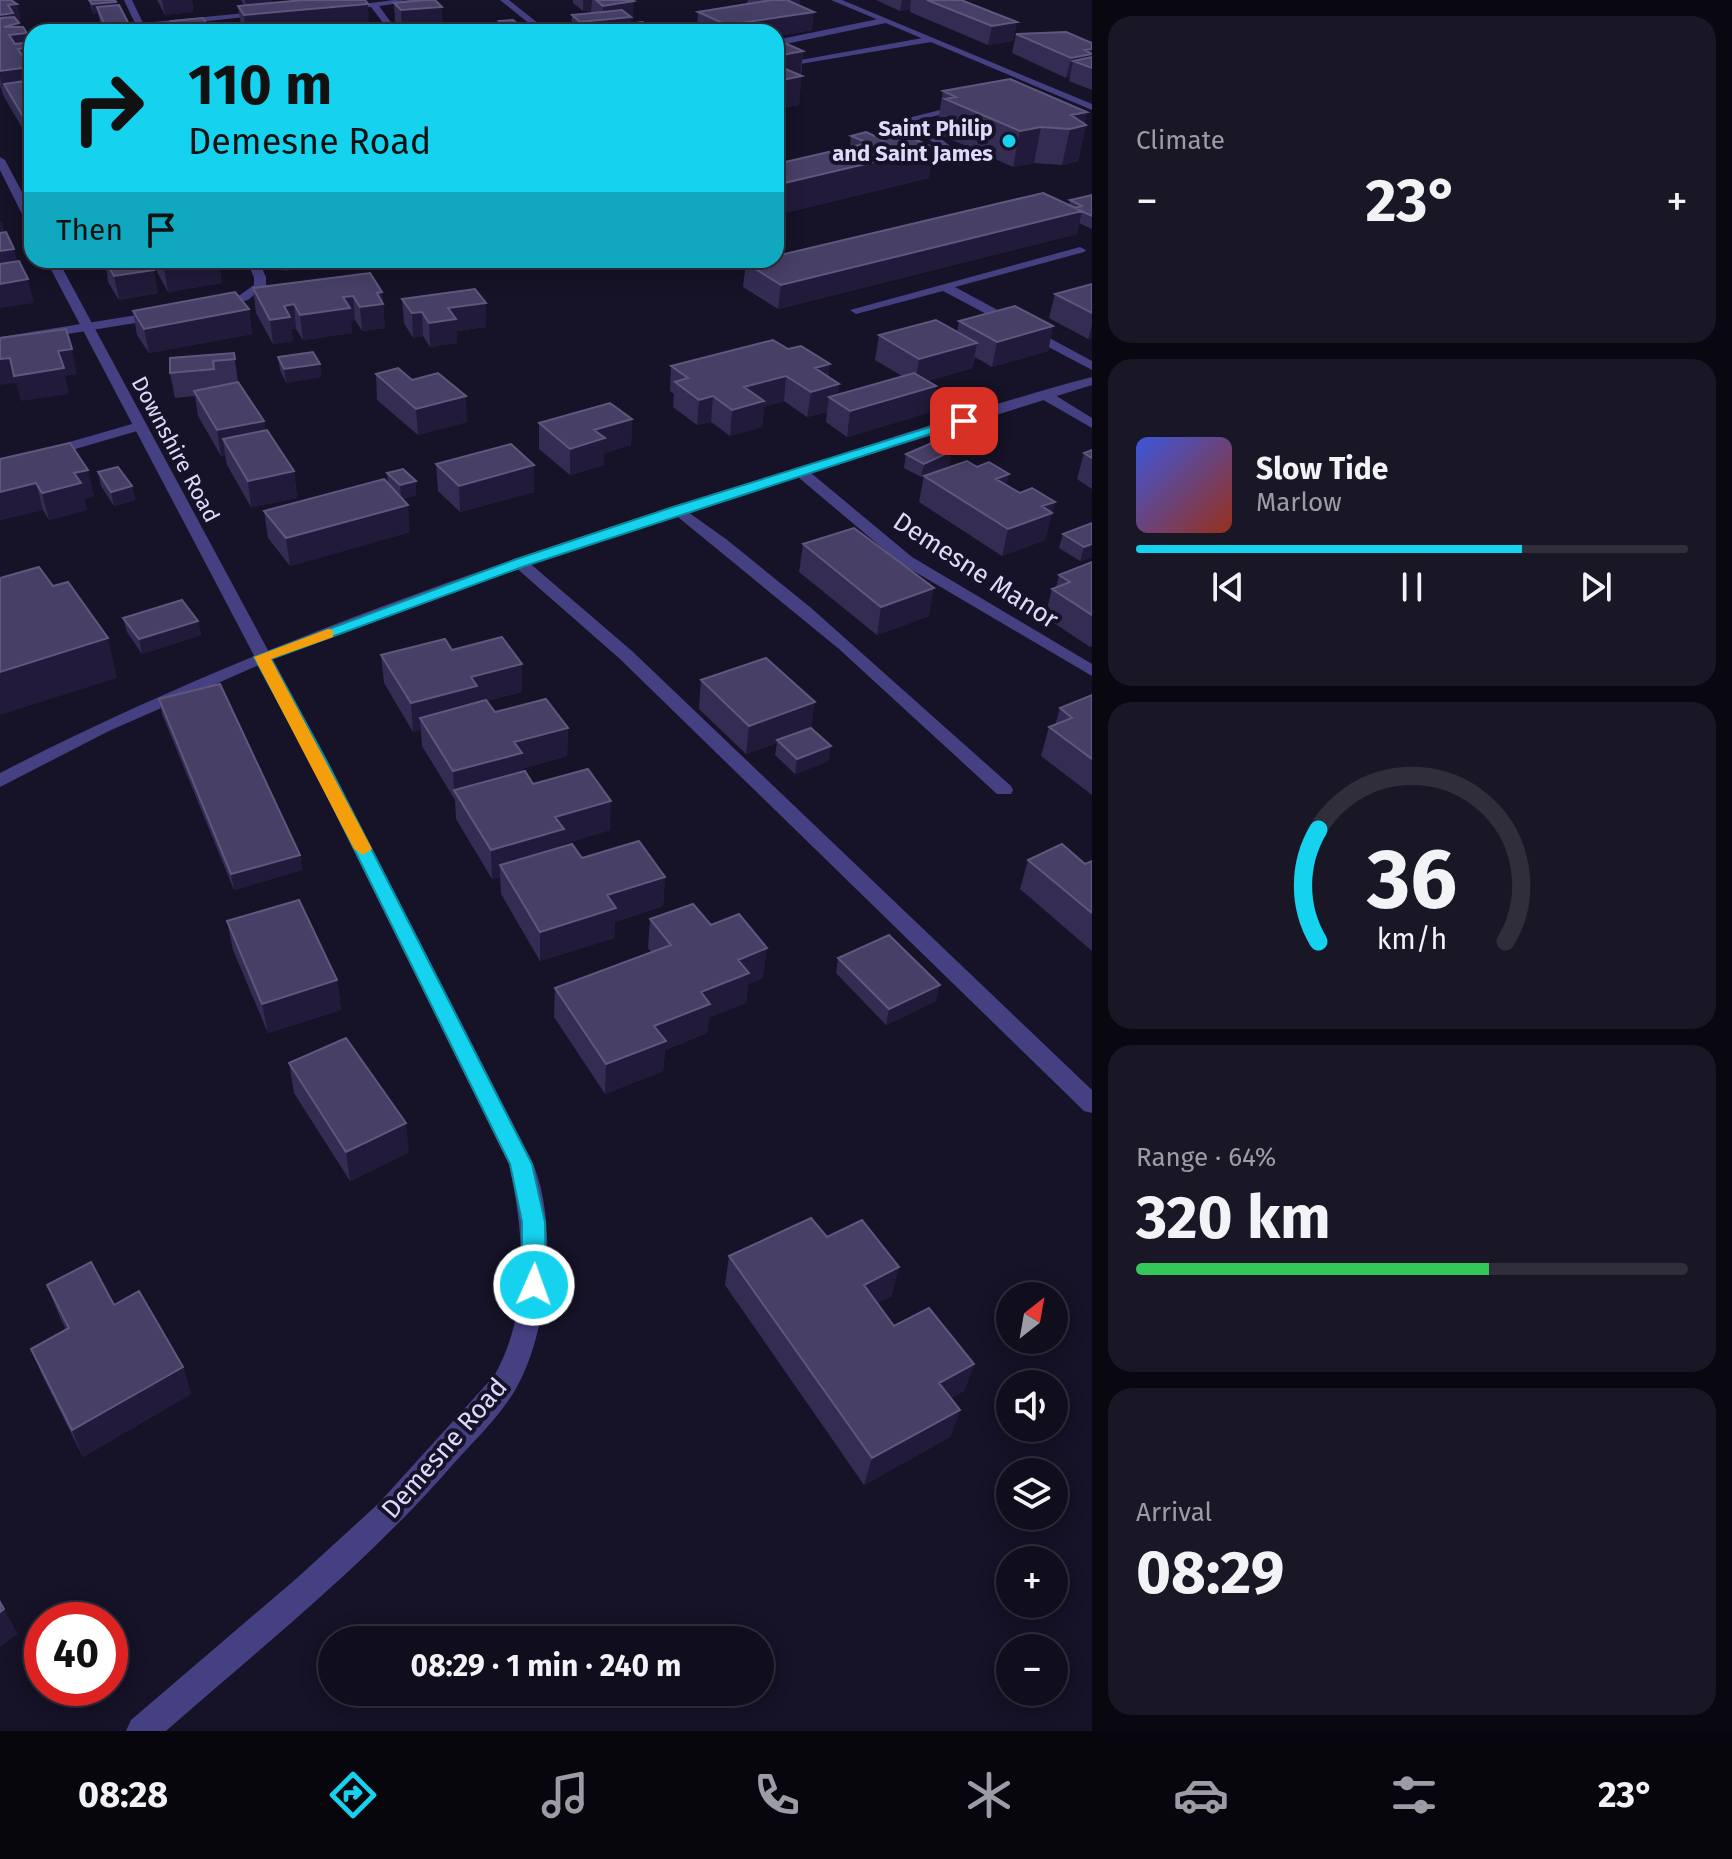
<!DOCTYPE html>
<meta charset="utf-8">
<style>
:root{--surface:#100e1d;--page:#191726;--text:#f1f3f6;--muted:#9c9ca4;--line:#302e3b;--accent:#15d2ee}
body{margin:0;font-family:"Fira Sans",sans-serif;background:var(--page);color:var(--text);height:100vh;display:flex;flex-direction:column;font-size:30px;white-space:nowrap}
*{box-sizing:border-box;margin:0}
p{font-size:26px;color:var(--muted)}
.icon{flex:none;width:44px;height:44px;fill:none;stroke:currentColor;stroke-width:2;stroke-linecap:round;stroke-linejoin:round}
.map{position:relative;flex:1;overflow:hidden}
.drawer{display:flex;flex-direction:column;gap:16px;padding:16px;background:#090810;width:640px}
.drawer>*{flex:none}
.banner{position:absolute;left:24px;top:24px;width:760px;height:244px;border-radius:24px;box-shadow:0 4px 20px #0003,0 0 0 2px var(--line);background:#15d2ee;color:#111;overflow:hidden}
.needle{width:52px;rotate:31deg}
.controls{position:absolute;left:996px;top:1282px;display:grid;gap:16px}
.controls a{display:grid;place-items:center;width:72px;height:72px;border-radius:50%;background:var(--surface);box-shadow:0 4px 20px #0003,0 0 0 2px var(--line);font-size:40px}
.speed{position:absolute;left:24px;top:1602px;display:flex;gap:16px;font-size:40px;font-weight:700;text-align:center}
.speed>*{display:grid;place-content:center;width:104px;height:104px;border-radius:50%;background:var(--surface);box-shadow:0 4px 20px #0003,0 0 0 2px var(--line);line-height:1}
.speed .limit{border:12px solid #d22;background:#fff;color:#111}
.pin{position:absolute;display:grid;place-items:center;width:68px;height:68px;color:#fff;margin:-34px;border-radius:16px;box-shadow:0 4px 12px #0006}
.me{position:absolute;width:88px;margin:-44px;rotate:2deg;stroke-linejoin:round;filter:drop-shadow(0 0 6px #0008)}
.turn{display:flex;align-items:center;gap:28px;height:168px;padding:0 32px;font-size:36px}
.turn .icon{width:104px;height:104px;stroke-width:2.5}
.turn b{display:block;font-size:56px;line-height:68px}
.then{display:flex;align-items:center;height:76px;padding:0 32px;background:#0003;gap:16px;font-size:30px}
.big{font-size:60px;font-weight:700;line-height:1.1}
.drawer .widget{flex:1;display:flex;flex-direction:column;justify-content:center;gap:12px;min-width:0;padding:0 28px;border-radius:24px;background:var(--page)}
.drawer .dial{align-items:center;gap:0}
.dial svg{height:208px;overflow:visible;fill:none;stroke:var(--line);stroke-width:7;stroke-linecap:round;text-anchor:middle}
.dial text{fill:var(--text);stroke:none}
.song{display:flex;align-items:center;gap:24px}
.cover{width:96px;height:96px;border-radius:12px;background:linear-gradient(135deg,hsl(230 70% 55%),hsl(10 70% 35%))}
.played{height:8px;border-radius:4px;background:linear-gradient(90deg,var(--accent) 70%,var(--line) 70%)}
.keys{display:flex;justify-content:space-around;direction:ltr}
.heat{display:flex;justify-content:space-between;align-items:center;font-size:44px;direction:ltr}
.charge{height:12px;border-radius:6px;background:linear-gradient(90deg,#34c759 64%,var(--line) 0)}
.trip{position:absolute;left:318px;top:1626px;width:456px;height:80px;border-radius:40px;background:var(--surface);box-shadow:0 4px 20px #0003,0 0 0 2px var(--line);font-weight:700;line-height:80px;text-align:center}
.dock{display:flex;height:128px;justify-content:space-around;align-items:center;background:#06060c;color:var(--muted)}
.dock .icon{width:56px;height:56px}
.dock .on{color:var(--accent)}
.dock b{font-size:36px;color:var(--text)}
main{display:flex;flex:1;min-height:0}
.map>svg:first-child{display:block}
</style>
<main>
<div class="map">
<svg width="1092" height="1731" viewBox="0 0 1092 1731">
<rect width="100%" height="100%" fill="#161227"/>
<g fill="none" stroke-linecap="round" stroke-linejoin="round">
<path fill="#454082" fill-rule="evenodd" d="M406 0H414V1L410 3Z
M883 18 886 23 776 46V40Z
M928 37 931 42 800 64 795 61Z
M964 104 967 109 917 120 954 149V153H946L904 119Z
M1040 392H1050L1092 418V428L1040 398Z
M139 422 146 426 144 429 0 471V462Z
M678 505 726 539 810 607 1011 786 1013 790 1011 794H997L839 649 673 513V507Z
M520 558 526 560 632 651 1092 1090V1113L1084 1111 620 659 514 566 512 563Z"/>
<path fill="#454082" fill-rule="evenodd" d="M124 0H132L143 23 267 11 271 14 145 28 147 32H139Z
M394 0 414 1 379 6 398 32H390L371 7 343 9 339 7Z
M500 0H509L549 32H540Z
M1080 247 1086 250 1084 252 955 287 1092 361V370L943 291 856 314 850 310Z
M246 260H258L266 277V285L248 300 213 309V303L240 295 254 285V277Z
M162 311 166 312V318L0 345V337Z
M1092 377V385L811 473 912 557 1092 664V676L900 563 798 477 526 566 268 661 109 731 0 787V773C246 646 510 557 774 475 879 443 985 405 1092 377Z"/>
<path fill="#454082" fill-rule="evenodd" d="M831 0H842L1092 104V110Z
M0 157 5 160 32 211V225L26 222 0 170Z
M46 260H58L327 760 530 1157C560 1218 549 1335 514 1392 498 1418 475 1440 455 1462 369 1562 265 1644 166 1731H126L131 1720 297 1578 378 1504 494 1376C531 1312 524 1232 509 1164L309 760Z"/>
</g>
<path fill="#352c54" d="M0 0 17 4 21 23H19L20 27 27 33 29 42H32V67H30L32 78V145L3 95 0 85Z
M87 0H115L117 5 133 32 101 28 98 14H93L89 0Z
M157 0H192L193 12 165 15Z
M241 0H272V3L369 22 264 32H246L241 24 238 6 244 5Z
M425 0 402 29 395 21 394 3Z
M573 0H632L633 20H631V24L661 32H571L572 15 591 13V11H583L573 3Z
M748 0H800L799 5 812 30 779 36 778 40 803 51 799 105 776 109V32H701L697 30 698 12 750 4 747 3Z
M876 0H961L1017 22 1013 41 988 45 910 12V9L900 11Z
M499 21 522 32H500Z
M1016 34 1092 43V90L1069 81 1070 77 1066 78 1012 53Z
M943 91 1087 112 1084 124 1086 125 1078 161 1062 165 1034 163 1013 167 939 134 940 127 937 126Z
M866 132 929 178 776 215V164L850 147 851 136Z
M1092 195V229L1079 223 1077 234 778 309 743 287 746 263 1069 205 1070 200Z
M99 260H154L155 266 152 267 158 293 119 300 108 282 107 272Z
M155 260H218L222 283 168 292 157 272Z
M278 260H318L319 266 284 271Z
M1092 284V338L1088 339 1049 318 1055 294Z
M253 288 382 292 385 328 362 331 355 320 351 321 352 333 303 340 296 329H291L293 341 273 344 256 313Z
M402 299 486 327 457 331V343L430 347 423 336 413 338 404 323Z
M249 309 252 334 149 353 137 335 133 311Z
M959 321 1053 326 1048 351 992 367 975 357 972 368 927 381 936 386 931 412 847 437 826 422 827 412 807 417 784 401 764 407 762 427 730 436 711 422 697 425 673 407 674 394 670 391 671 366 828 377 839 384 838 394 902 376 875 360 879 335 957 332Z
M234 353 238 382 264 421 265 431 294 471 297 498 251 507 227 465 225 455 221 456 198 416 195 396 175 398 170 373Z
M278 357 320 364 321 377 286 383 280 370Z
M376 374 467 422 418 435 377 400Z
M632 419 631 445 604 453V465L570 475 539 449V423Z
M1092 450V489L1077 479 1084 453Z
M952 451 949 465 929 474 1006 485 1020 493 1055 502 1045 540 1002 556 919 502 924 476 921 477 904 468 906 454Z
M0 459 94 496 84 499 87 510 49 520 43 510 0 520Z
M436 464 534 492 460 512 438 491Z
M98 472 132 486 135 500 114 506 101 486Z
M387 473 416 481V495L403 499 410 532 290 566 268 538 264 511 388 484Z
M1092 523V557L1080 561 1059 548 1063 534Z
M803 544 929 616 877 635 799 572Z
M1092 562V646L1090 647 1045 617 1052 589 1056 588 1059 575Z
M123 618 198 621 201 635 142 654 127 632Z
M452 650 522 664V692L487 701 495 712 568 728 567 756 522 769V771L533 784 610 830 563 844V846L582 858 665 877 663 906 615 922 614 938 540 961 501 894 500 877 492 879 456 819 455 800 422 746 421 730 413 732 384 683 381 655Z
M701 680 811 729 829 761 795 774 775 755 777 743 746 754 699 709Z
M1092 695V795L1041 756 1049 727 1055 725 1060 708Z
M159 699 300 855 302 870 234 890 162 714Z
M1028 860 1085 864 1092 861V951L1020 889Z
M650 919 711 925 763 978 748 984 746 1003 709 1017 707 1033 665 1050 663 1071 605 1094 554 1017 555 988 651 952 648 948Z
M227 921 337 980 341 1010 268 1033 233 950Z
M838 958 936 1001 886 1025 836 973Z
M289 1063 409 1152 350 1181 294 1093Z
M827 1237 892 1296 877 1303 894 1326 974 1364 964 1391 951 1398 960 1410 950 1437 864 1485 725 1285 729 1256Z
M47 1285 114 1305 183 1367 191 1394 83 1457 43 1377 31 1349 66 1330 58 1313Z"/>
<path fill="#211a3a" d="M3 0 17 4 21 23H15H19L21 34 27 33 30 47H32V67H30L32 78V87L4 84 2 87 0 76V15Z
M162 0H192L193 12 165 15Z
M245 0H272V5L246 8Z
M583 0H592L591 11H583Z
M778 0H800L799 7Z
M902 0H911L910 9 900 11Z
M634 1 633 20H631V32L601 28V32H580V22L603 19V6Z
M116 2 118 12 97 7 98 14H93L92 4Z
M368 4 369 22 264 32H246L244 15Z
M442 7 443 25 402 29 401 10Z
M814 12 812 30 779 36 777 55 803 51 800 77 802 76 799 105 776 109 778 81 776 80V32H727V25Z
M1017 22 1013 41 988 45 992 26Z
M522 28V32H508V29Z
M1092 49V68L1073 61 1070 77 1066 78 1071 58 1085 50Z
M1087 112 1084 126 1086 125 1078 161 1062 165 1070 129 1071 115Z
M1041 127 1034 163 1013 167 1020 131Z
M934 148 929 178 776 215V185Z
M1082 211 1077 234 778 309 781 285Z
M0 222H2L7 245 0 246Z
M14 249 20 272 0 276V251Z
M105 260H154L155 266 113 273Z
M218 260 222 283 168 292 164 268Z
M283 260H318L319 266 284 271Z
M154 270 158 293 119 300 114 276Z
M28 279 34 303 0 308V284Z
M382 292 385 328 362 331 360 307 377 293Z
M353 296 355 320 351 321 352 333 303 340 300 315 343 297Z
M486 303V327L457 331V343L430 347 429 323 448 308Z
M294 304 296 329H291L293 341 273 344 270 320 284 306Z
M249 309 252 334 149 353 144 329Z
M422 312 423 336 413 338 412 313Z
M1092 325V338L1088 339Z
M1053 326 1048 351 992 367 997 342Z
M977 343 972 368 915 384 919 359Z
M72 349 77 374 65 376 69 394 21 401 14 376 58 351Z
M10 358 16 383 0 385V359Z
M320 364 321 377 286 383 284 369Z
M830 364 827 387 839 384 837 402 829 397 827 412 807 417 815 368Z
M786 376 784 401 764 407 762 427 730 436 732 410 744 387Z
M936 386 931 412 847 437 850 411Z
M466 396 467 422 418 435 416 409Z
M713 396 711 422 697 425 699 400Z
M632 419 631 445 604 453V465L570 475V449L594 430Z
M264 421 267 447 223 439 225 455 221 456 217 430Z
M952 451 949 465 921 477 924 464Z
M534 465V492L460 512 459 486Z
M88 470 94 496 84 499 87 510 49 520 42 493 74 473Z
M294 471 297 498 251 507 248 481Z
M1009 474 1003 501 996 479Z
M416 481V495L401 499 400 485Z
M36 483 43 510 0 520V492Z
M132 486 135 500 114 506 111 492Z
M1055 502 1045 540 1002 556 1008 529 1042 506Z
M408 505 410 532 290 566 286 538Z
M1092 544V557L1080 561 1084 547Z
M934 588 929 616 877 635 881 607Z
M198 621 201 635 142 654 139 639Z
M108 638 117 678 0 715V672Z
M522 664V692L420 718 421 730 413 732 411 703 471 677Z
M815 702 811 731 777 740V743L746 754 749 726Z
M568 728 567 756 522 769V782L454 790 453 771 514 742Z
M831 746 829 761 795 774 797 759Z
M611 801 610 830 563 844V858L500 865V877L492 879 491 850 555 817Z
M300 855 302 870 234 890 231 874Z
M665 877 663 906 615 922 614 938 540 961V932L607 895Z
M767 948 763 978 748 984 746 1003 709 1017 707 1033 665 1050 663 1071 605 1094 606 1064 654 1026 701 992 738 960Z
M337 980 341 1010 268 1033 262 1004Z
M940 985 936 1001 886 1025 889 1009Z
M406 1123 409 1152 350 1181 346 1152Z
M899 1267 892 1296 857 1313 864 1285Z
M974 1364 964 1391 929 1410 939 1383Z
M183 1367 191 1394 83 1457 72 1430Z
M960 1410 950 1437 864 1485 872 1458Z
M0 1602 18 1634 0 1647Z"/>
<path fill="#473f66" stroke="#5f577d" stroke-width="2" d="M0 0H11L17 4 8 5 13 13 0 15Z
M89 0H115L116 2 92 4Z
M304 0H365L368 4 244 15 238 6Z
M425 0H435L442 7 401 10 394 3Z
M596 0H632L634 1 603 6Z
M772 0H787L814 12 727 25 698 12Z
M927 0H961L1017 22 992 26Z
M119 5 133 32H90L88 29 106 28 97 7Z
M622 10 631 17 580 22 572 15Z
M14 17 19 23 4 27H23L27 33 9 35 15 44 32 42V47L18 49 30 67 0 71V18Z
M203 18 211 32H177L171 21Z
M513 20 522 28 508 29 499 21Z
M642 22 661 32H607L601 28Z
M458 24 466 32H418L414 28Z
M758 26 772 32H717Z
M347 28 350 32 310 31Z
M1066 32 1092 43V49L1085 50 1092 54 1071 58 1016 34Z
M776 39 803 51 776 56Z
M1092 57V68L1073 61Z
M776 65 802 76 778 81 776 80Z
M1010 79 1087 112 1071 115 1086 125 1070 129 1041 127 1020 131 945 99 956 97 943 91Z
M32 80V132L4 84Z
M866 132 883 140 906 135 934 148 776 185V164L868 143 851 136Z
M1043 193 1082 211 781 285 746 263 759 260H776V256Z
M1092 195V216L1075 208 1082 206 1070 200Z
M6 232 14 249 0 251V233Z
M105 260H148L154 270 114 276Z
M159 260H217L164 268Z
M19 261 28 279 0 284V264Z
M370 273 382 292 377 293 383 304 360 307 353 296 343 297 350 308 300 315 294 304 284 306 290 317 270 320 253 288Z
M1092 284V313L1055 294Z
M475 289 486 303 448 308 456 319 429 323 422 312 412 313 402 299Z
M235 292 249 309 144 329 133 311Z
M1015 306 1053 326 997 342 959 321Z
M936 320 977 343 919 359 879 335Z
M66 329 72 349 58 351 64 368 14 376 10 358 0 359V338Z
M773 340 788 349 801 346 830 364 815 368 839 384 811 392 786 376 744 387 764 401 732 410 713 396 699 400 675 382 688 378 671 366Z
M313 352 320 364 284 369 278 357Z
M234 353 235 359 213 361 214 369 170 373V358Z
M398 368 412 380 438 373 466 396 416 409 376 374Z
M914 373 936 386 850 411 829 397Z
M238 382 264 421 217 430 194 391Z
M610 403 632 419 594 430 605 438 570 449 539 423Z
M267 430 294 471 248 481 223 439Z
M934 442 952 451 924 464 906 454Z
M70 443 88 470 74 473 81 483 42 493 36 483 0 492V459Z
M511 444 534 465 459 486 436 464Z
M1092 450V458L1084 453Z
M967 461 977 467 989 462 1009 474 996 479 1020 493 1032 488 1055 502 1042 506 1052 513 1008 529 924 476Z
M118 467 132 486 111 492 98 472Z
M403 469 416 481 400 485 387 473Z
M384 479 408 505 286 538 264 511Z
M1092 523V544L1084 547 1063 534Z
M854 528 934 588 881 607 803 544Z
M1092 562V615L1052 589 1070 582 1059 575Z
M39 567 53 586 68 582 108 638 0 672V578Z
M182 600 198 621 139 639 123 618Z
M502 637 522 664 471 677 477 686 411 703 381 655 445 639 452 650Z
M766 658 815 702 749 726 701 680Z
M220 684 300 855 231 874 159 699Z
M1092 695V759L1049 727 1072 718 1060 708Z
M546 699 568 728 514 742 522 753 453 771 420 718 486 700 495 712Z
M811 728 831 746 797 759 777 740Z
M588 769 611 801 555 817 564 829 491 850 454 790 525 771 533 784Z
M639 841 665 877 607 895 616 908 540 932 500 865 572 844 582 858Z
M1062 844 1085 864 1092 861V913L1028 860Z
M299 900 337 980 262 1004 227 921Z
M693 904 711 925 739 914 767 948 738 960 749 973 701 992 710 1004 654 1026 666 1041 606 1064 555 988 671 945 650 919Z
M889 935 940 985 889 1009 838 958Z
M346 1038 406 1123 346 1152 289 1063Z
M811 1218 827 1237 862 1220 899 1267 864 1285 894 1326 929 1308 974 1364 939 1383 960 1410 872 1458 729 1256Z
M91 1262 114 1305 139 1291 183 1367 72 1430 31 1349 69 1328 47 1285Z
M0 1602 4 1609 0 1612Z"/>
<path fill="#15d2ee" stroke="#0e889b" stroke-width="2" d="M959 418 970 421 525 566 271 659 326 760 532 1164 545 1222 546 1285 542 1292 534 1295 526 1292 522 1285V1222L510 1164 310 760 254 657 514 560 673 507Z"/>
<path fill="#f59e0b" d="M328 629 333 630V637L271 659 372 849 363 855 354 849 254 657Z"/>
<circle fill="#15d2ee" stroke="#161227" stroke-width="3" cx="1009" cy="141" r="8"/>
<g text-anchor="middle" stroke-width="8" stroke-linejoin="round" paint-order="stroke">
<g font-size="22" font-weight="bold" fill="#dfdafc" stroke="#161227" text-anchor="end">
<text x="993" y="136">Saint Philip<tspan x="993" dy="25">and Saint James</tspan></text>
</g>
<g font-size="22" fill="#dfdafc" stroke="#161227">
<text transform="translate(176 449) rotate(62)" y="8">Downshire Road</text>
</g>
<g font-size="26" fill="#dfdafc" stroke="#161227">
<text transform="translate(976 570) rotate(33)" y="9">Demesne Manor</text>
<text transform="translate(444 1448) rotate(-49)" y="9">Demesne Road</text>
</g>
</g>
</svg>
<div class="controls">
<a><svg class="needle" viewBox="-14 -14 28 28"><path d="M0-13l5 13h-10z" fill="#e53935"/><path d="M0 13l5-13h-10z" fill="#9c9ca4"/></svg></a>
<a><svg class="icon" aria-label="sound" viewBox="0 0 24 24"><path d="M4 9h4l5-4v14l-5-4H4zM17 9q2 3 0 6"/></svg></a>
<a><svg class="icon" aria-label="layers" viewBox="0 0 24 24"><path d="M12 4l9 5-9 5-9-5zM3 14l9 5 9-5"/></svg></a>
<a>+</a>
<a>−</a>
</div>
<div class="speed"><div class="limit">40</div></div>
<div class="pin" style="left:964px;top:421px;background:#d93025"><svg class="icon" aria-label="arrive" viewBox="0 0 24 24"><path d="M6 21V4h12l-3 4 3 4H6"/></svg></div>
<svg class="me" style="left:534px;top:1285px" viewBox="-20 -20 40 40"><circle r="17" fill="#15d2ee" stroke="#fff" stroke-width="3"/><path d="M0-11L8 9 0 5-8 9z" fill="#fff"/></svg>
<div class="trip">08:29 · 1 min · 240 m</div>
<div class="banner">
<div class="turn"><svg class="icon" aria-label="right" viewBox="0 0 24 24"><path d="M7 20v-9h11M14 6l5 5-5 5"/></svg><div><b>110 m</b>Demesne Road</div></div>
<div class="then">Then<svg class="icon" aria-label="arrive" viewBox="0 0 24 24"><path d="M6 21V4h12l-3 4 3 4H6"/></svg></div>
</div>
</div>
<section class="drawer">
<div class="widget"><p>Climate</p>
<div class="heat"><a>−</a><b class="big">23°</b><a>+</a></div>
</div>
<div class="widget">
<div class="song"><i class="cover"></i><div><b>Slow Tide</b><p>Marlow</p></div></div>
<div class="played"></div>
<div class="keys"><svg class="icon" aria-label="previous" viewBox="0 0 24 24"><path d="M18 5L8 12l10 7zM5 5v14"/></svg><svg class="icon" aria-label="pause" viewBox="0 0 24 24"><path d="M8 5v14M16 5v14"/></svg><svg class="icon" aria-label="next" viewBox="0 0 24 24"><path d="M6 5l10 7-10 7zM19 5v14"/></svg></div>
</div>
<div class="widget dial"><svg viewBox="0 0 100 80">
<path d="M14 69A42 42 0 1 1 86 69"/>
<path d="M14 69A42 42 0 0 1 14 26" stroke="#15d2ee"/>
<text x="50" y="56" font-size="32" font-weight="700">36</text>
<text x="50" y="72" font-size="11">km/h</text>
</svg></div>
<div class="widget"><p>Range · 64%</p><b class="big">320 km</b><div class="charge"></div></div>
<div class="widget"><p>Arrival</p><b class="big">08:29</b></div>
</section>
</main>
<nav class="dock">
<b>08:28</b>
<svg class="icon on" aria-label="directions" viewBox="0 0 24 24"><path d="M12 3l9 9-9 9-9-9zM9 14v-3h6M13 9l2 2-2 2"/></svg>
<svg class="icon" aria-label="music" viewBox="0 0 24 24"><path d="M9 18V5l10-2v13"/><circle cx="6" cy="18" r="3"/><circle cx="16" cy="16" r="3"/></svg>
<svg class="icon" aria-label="phone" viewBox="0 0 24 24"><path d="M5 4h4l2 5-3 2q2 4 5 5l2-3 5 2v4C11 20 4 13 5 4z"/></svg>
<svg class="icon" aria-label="climate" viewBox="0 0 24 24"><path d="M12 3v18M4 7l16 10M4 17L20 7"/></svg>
<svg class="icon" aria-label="car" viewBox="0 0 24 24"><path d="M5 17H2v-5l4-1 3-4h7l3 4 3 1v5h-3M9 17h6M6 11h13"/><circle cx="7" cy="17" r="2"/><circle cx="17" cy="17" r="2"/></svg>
<svg class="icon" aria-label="filters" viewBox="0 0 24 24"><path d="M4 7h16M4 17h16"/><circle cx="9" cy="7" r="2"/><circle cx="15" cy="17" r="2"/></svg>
<b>23°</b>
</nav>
